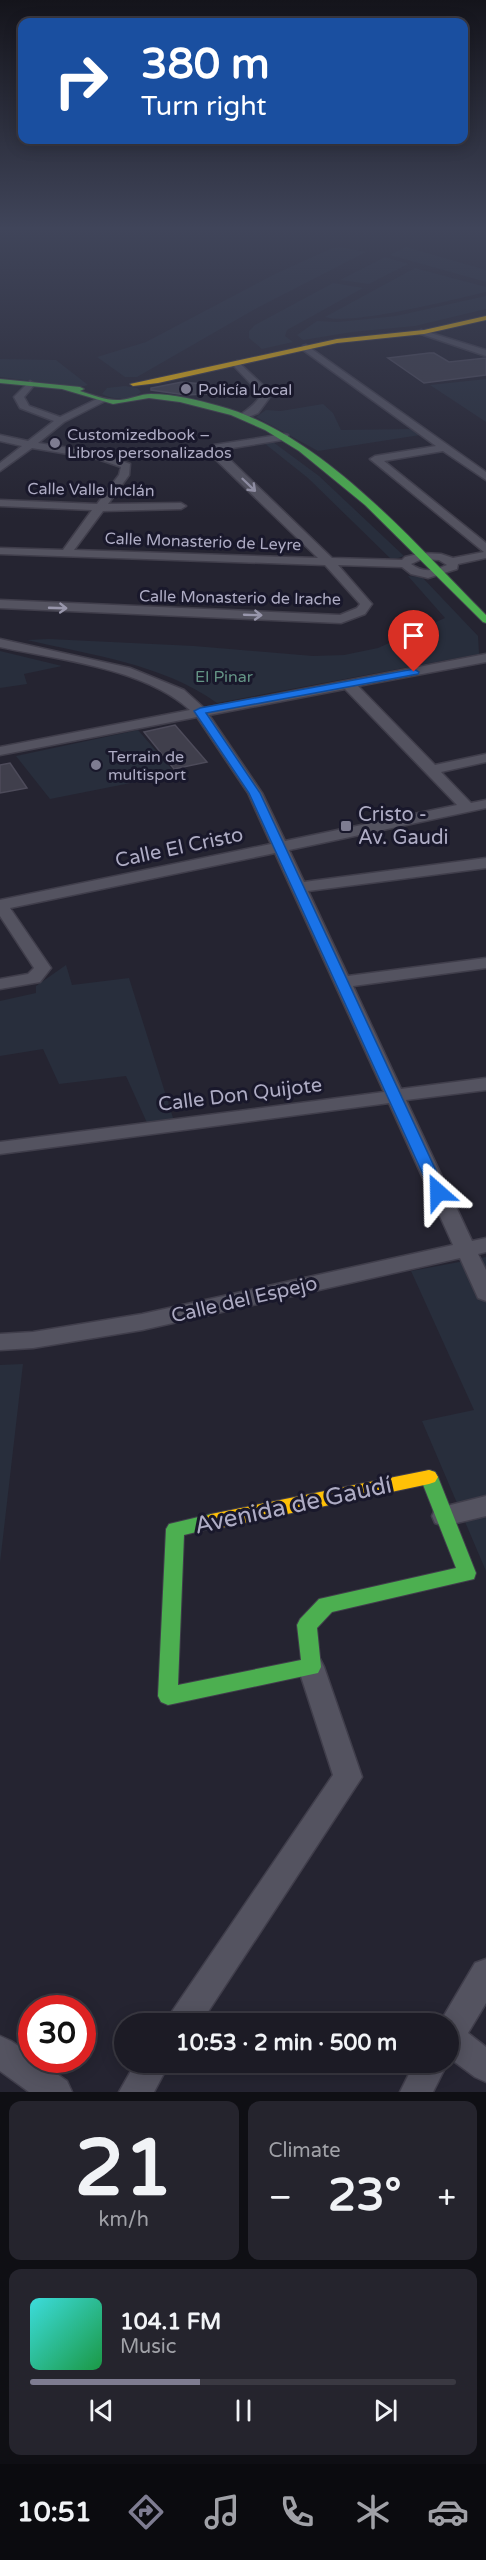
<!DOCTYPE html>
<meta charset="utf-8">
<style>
:root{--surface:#1c1b25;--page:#25242d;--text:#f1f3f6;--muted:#a0a1a7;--line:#3a3942;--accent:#7e7c91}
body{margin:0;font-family:"Varela Round",sans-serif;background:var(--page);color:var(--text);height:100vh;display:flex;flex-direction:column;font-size:22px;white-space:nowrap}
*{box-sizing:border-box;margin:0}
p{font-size:20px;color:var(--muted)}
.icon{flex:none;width:33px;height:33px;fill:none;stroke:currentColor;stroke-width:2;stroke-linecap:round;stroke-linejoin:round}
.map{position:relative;height:2092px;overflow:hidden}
.panel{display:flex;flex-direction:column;gap:9px;padding:9px;background:#0f0f14;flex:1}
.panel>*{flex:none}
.banner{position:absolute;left:18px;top:18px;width:450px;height:126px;border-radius:12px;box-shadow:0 3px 15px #0003,0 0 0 2px var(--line);background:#1a4fa0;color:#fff;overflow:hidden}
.speed{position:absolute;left:18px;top:1995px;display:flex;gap:12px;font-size:30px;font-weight:700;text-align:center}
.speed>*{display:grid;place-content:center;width:78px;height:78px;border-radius:50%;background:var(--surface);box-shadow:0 3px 15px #0003,0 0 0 2px var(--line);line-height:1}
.speed .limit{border:9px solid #d22;background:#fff;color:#111}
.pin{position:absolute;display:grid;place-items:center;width:51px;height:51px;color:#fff;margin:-62px -26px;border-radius:50% 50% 50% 0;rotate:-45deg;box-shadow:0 0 6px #0007}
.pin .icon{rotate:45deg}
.me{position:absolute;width:66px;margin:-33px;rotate:335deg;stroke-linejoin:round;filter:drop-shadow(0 0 4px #0008)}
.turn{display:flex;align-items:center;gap:21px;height:126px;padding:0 24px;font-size:27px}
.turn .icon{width:78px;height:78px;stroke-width:2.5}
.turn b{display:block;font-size:42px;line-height:51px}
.big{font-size:45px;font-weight:800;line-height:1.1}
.panel .widget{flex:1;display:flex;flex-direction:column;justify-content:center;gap:9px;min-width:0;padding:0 21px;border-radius:12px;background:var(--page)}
.panel .dial{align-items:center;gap:0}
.dial b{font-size:78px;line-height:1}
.song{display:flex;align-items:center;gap:18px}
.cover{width:72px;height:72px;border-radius:9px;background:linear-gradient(135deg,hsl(180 70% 55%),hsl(140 70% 35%))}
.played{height:6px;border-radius:3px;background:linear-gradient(90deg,var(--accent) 40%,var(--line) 40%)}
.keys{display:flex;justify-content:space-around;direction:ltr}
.heat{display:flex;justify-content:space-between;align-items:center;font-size:33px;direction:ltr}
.panel .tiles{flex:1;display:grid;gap:9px;grid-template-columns:1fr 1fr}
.widget:last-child{grid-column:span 2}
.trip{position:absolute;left:114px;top:2013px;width:345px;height:60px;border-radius:30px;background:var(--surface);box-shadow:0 3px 15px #0003,0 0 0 2px var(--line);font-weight:800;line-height:60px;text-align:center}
.menu{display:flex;height:96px;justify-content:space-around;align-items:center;background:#0b0b0f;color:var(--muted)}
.menu .icon{width:42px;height:42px}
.menu .current{color:var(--accent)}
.menu b{font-size:27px;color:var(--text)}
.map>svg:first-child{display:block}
</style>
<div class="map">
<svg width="486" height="2092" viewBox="0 0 486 2092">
<rect width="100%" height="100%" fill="#252431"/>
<path fill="#282e3c" d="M340 247 366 252 257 308 137 377H125L97 357 146 342 275 274 330 249Z
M406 247 486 270V282L390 255Z
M385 257 408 264 369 284 340 280Z
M415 268 486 287V292C455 299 351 326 325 317Z
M333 283 363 288 287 330 285 336 293 342 262 349 249 338V331L255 325Z
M486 296V309L415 326 352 332 303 340 297 335 317 321 338 322 396 316Z
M0 359 56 360 88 385 80 387 0 377Z
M486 379V422L430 385Z
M125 386 137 388 141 392C132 401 113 400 102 394L107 388Z
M323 404 333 413 341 430 411 429 420 435 318 451 256 417 266 410 281 411Z
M273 442 319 476 404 556 392 560 308 478 264 443Z
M408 576 422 577 478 636 479 654 217 703C163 664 91 655 27 640L49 639 194 646 313 656 344 655 378 648 445 618Z
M0 651 62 666 24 674 27 684 0 688Z
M138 730 176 774 50 799 16 756Z
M66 965 72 985 129 978 174 1121 148 1125 126 1076 59 1084 43 1049 0 1056V1001L36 993V986Z
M486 1257V1571L422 1421 474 1410 411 1271Z
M23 1364 0 1563V1365Z"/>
<path fill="#403f4c" stroke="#4d4b5a" stroke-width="1.5" d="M429 353H434L449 362 486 358V375L424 383 388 358Z
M182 382 223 386V393L186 395 151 390V388Z
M175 725 207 762 174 769 144 732Z
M10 763 27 788 0 793V765Z"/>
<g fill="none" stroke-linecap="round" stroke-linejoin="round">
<g stroke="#403e4b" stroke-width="3">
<path id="street" d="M421 330 486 350V356L421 334Z
M306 345 486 472V480L443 451 384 461 486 543V558L458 564 457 569 428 578 411 574 402 567 338 565 372 604 365 614 341 623 0 608V600L340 615 357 608 360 604 325 565 0 554V548L63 550 92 510 0 506V500L97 504 119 475 121 467 98 459 32 448 0 471V463L22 446 0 441V435L28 441 54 421 20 408 14 397 30 381 35 384 24 397 29 406 60 417 99 398 107 400 64 422 38 443 100 453 130 464 129 475 108 504 181 503 186 506 181 509 103 511 74 550 318 558 212 456 209 448 214 445 284 434 288 435V439L220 450 332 558 402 560 405 557 422 553 441 554 453 558 484 552 370 459 375 456 436 446 303 350V346ZM422 559 439 560 447 565C434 571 423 573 411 564Z
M237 361 265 387 269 398 258 413 244 419 239 416C247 409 252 408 259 398L257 390 232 364Z
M0 639 130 668 184 690 204 708 486 654V662L358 686 435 765 486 754V762L441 772 471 803 486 800V808L289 850 304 882 486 858V868L308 891 348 976 486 958V968L353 986 401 1089 486 1078V1090L406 1100 472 1241 486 1238V1252L478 1254 486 1270V1301L478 1298 460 1258 142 1330 33 1348 0 1350V1334L33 1332 142 1314 453 1245 389 1103 0 1154V1142L384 1092 275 853 10 908 51 968 40 982 0 989V979L28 974 34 968 0 916V900L271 844 248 793 197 717 0 755V747L190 710C144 668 60 660 0 647ZM345 689 457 805 285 841 262 793 209 715Z
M486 1496V1516L444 1526 435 1523 432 1516 435 1509Z
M311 1655 320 1659 324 1667 362 1777 200 2024H167L171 2013 333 1775 298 1667 302 1659Z
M486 1959V2003L468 2033 486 2047V2082L475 2077 448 2057V2024H439L475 1963Z
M0 2036 11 2041 32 2055V2060H37L67 2081 72 2092H29L0 2071Z
M136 2062H170L154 2092H119Z
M415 2062H448L433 2092H400Z"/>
</g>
<g stroke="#403e4b" stroke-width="2">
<path id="fast" d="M482 226H486V228L483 227Z
M0 379 80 387 84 389 80 391C93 395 107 401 120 400 131 399 140 394 151 394 174 394 197 400 219 406 321 433 413 542 486 615V623L483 622 365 505 299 451 265 430 231 415 180 402 149 398 113 404 62 389 0 383Z
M429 1470 435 1472 438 1477 476 1573 474 1579 332 1612 317 1628 321 1667 318 1673 168 1705 161 1702 158 1696 166 1529 169 1524 211 1514 217 1517 220 1522 217 1527 184 1535 178 1685 301 1660 297 1625 300 1619 319 1599 456 1568 420 1477 423 1472Z"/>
</g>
<g stroke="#403e4b" stroke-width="2">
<path id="slow" d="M486 316V320L424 334 337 343 158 383 133 386 130 384 337 339 424 330Z
M429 1470 435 1472 438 1477 435 1482 429 1484 211 1530 205 1527 202 1522 205 1517 211 1514Z"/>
</g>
<use href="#street" fill="#545360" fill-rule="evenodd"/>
<use href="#fast" fill="#4caf50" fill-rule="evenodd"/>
<use href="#slow" fill="#ffc107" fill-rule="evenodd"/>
</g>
<defs><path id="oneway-shaft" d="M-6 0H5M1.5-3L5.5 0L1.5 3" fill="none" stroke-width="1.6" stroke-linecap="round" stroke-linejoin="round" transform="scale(1.5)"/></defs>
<g stroke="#9896ab">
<use href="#oneway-shaft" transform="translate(249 485) rotate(44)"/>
<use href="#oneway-shaft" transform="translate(58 608) rotate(2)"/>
<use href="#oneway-shaft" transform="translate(253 615) rotate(2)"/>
</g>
<linearGradient id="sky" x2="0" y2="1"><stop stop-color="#14141b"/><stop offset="0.44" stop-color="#40455a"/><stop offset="1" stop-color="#40455a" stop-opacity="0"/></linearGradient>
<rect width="486" height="519" fill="url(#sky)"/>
<path fill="#1a73e8" stroke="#114b97" stroke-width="1.5" d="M414 669 419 672 418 674 206 713 260 793 446 1192 438 1198 431 1192 249 793 194 711 200 708Z"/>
<g fill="#7e7c91" stroke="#19182b" stroke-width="2">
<circle cx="186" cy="389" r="6"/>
<circle cx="55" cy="443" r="6"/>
<circle cx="96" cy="765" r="6"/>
<rect x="340" y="820" width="12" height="12" rx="3"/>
</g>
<g text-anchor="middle" stroke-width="6" stroke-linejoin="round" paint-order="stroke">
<g font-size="16" fill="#aeacc4" stroke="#19182b" text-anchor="start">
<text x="198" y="395">Policía Local</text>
<text x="67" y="440">Customizedbook –<tspan x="67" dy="18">Libros personalizados</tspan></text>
<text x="108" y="762">Terrain de<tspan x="108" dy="18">multisport</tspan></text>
</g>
<g font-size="16" fill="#aeacc4" stroke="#19182b">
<text transform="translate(91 489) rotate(1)" y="6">Calle Valle Inclán</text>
<text transform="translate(203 541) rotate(2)" y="6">Calle Monasterio de Leyre</text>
<text transform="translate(240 597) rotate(1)" y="6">Calle Monasterio de Irache</text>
</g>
<g font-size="16" fill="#649485" stroke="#19182b">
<text x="224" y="682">El Pinar</text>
</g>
<g font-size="20" fill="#aeacc4" stroke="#19182b" text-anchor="start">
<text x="358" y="821">Cristo -<tspan x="358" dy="23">Av. Gaudi</tspan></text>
</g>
<g font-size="20" fill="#aeacc4" stroke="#19182b">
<text transform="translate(179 847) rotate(-12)" y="7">Calle El Cristo</text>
<text transform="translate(240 1094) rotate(-7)" y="7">Calle Don Quijote</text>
<text transform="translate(244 1299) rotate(-13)" y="7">Calle del Espejo</text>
</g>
<g font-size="24" fill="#aeacc4" stroke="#19182b">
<text transform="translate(293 1505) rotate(-12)" y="8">Avenida de Gaudí</text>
</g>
</g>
</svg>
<div class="speed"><div class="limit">30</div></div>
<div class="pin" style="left:414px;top:672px;background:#d93025"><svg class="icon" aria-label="arrive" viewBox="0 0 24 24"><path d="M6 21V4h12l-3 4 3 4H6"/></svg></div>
<svg class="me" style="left:438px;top:1192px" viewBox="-20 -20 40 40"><path d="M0-17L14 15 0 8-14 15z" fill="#1a73e8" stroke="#fff" stroke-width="4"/></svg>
<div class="trip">10:53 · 2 min · 500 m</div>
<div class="banner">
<div class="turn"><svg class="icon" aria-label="right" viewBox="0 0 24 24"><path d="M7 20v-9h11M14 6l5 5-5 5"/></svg><div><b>380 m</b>Turn right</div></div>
</div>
</div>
<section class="panel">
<div class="tiles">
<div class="widget dial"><b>21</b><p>km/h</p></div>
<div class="widget"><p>Climate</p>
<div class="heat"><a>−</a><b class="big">23°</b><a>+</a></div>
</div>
<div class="widget">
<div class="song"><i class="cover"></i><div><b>104.1 FM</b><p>Music</p></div></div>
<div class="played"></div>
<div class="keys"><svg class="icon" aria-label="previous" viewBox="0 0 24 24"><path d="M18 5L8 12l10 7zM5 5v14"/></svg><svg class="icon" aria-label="pause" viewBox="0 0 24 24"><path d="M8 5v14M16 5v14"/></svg><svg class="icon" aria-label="next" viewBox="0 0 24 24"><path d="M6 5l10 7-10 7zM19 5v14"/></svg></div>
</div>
</div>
</section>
<nav class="menu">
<b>10:51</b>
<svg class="icon current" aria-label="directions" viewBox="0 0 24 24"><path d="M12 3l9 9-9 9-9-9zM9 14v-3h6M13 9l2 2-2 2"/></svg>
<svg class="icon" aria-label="music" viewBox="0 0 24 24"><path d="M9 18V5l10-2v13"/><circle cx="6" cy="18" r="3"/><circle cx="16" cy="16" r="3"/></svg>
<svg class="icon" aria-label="phone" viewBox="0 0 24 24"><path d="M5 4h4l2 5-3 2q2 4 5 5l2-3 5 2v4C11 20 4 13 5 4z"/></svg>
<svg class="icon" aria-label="climate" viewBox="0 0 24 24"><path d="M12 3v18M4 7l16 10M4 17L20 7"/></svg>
<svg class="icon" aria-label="car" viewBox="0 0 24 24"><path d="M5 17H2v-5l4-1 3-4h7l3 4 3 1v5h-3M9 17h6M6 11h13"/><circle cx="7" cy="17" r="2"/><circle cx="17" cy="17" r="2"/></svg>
</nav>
